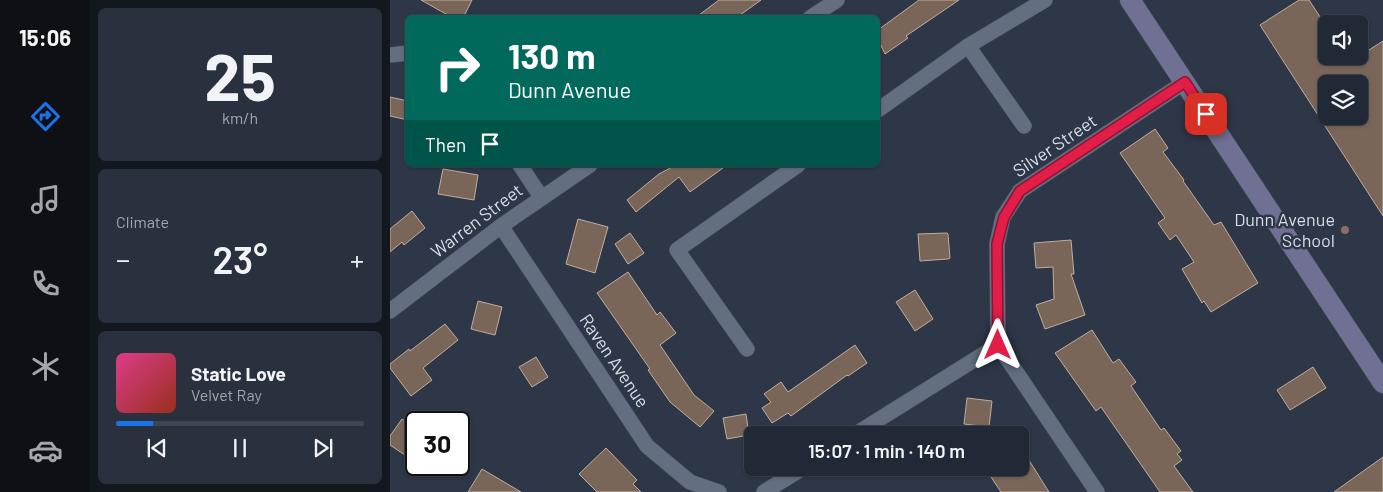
<!DOCTYPE html>
<meta charset="utf-8">
<style>
:root{--surface:#222936;--page:#2a313e;--text:#f1f3f6;--muted:#a2a6ad;--line:#3f4551;--accent:#1a73e8}
body{margin:0;font-family:Barlow,sans-serif;background:var(--page);color:var(--text);height:100vh;display:flex;flex-direction:column;font-size:19px;white-space:nowrap}
*{box-sizing:border-box;margin:0}
p{font-size:16px;color:var(--muted)}
.icon{flex:none;width:28px;height:28px;fill:none;stroke:currentColor;stroke-width:2;stroke-linecap:round;stroke-linejoin:round}
.map{position:relative;flex:1;overflow:hidden}
.panel{display:flex;flex-direction:column;gap:8px;padding:8px;background:#13171e;width:300px}
.panel>*{flex:none}
.hud{position:absolute;left:15px;top:15px;width:475px;height:152px;border-radius:8px;box-shadow:0 1px 4px #0004,0 0 0 1px var(--line);background:#00695c;color:#fff;overflow:hidden}
.fabs{position:absolute;left:928px;top:15px;display:grid;gap:10px}
.fabs a{display:grid;place-items:center;width:50px;height:50px;border-radius:8px;background:var(--surface);box-shadow:0 1px 4px #0004,0 0 0 1px var(--line);font-size:25px}
.speed{position:absolute;left:15px;top:411px;display:flex;gap:10px;font-size:25px;font-weight:700;text-align:center}
.speed>*{display:grid;place-content:center;width:65px;height:65px;border-radius:50%;background:var(--surface);box-shadow:0 1px 4px #0004,0 0 0 1px var(--line);line-height:1}
.speed .limit{border:2px solid #111;border-radius:8px;background:#fff;color:#111}
.pin{position:absolute;display:grid;place-items:center;width:42px;height:42px;color:#fff;margin:-21px;border-radius:10px;box-shadow:0 2px 8px #0006}
.me{position:absolute;width:55px;margin:-28px;rotate:0deg;stroke-linejoin:round;filter:drop-shadow(0 0 4px #0008)}
.turn{display:flex;align-items:center;gap:18px;height:105px;padding:0 20px;font-size:22px}
.turn .icon{width:65px;height:65px;stroke-width:2.5}
.turn b{display:block;font-size:35px;line-height:42px}
.then{display:flex;align-items:center;height:48px;padding:0 20px;background:#0003;gap:10px;font-size:19px}
.big{font-size:38px;font-weight:600;line-height:1.1}
.panel .widget{flex:1;display:flex;flex-direction:column;justify-content:center;gap:8px;min-width:0;padding:0 18px;border-radius:8px;background:var(--page)}
.panel .dial{align-items:center;gap:0}
.dial b{font-size:65px;line-height:1}
.song{display:flex;align-items:center;gap:15px}
.cover{width:60px;height:60px;border-radius:8px;background:linear-gradient(135deg,hsl(330 70% 55%),hsl(10 70% 35%))}
.played{height:5px;border-radius:2px;background:linear-gradient(90deg,var(--accent) 15%,var(--line) 15%)}
.keys{display:flex;justify-content:space-around;direction:ltr}
.heat{display:flex;justify-content:space-between;align-items:center;font-size:28px;direction:ltr}
.trip{position:absolute;left:354px;top:426px;width:285px;height:50px;border-radius:8px;background:var(--surface);box-shadow:0 1px 4px #0004,0 0 0 1px var(--line);font-weight:600;line-height:50px;text-align:center}
main{display:flex;flex:1;min-height:0}
.dock{display:flex;flex-direction:column;width:90px;justify-content:space-around;align-items:center;background:#0e1016;color:var(--muted)}
.dock .icon{width:35px;height:35px}
.dock .on{color:var(--accent)}
.dock b{font-size:22px;color:var(--text)}
.map>svg:first-child{display:block}
</style>
<main>
<nav class="dock">
<b>15:06</b>
<svg class="icon on" aria-label="directions" viewBox="0 0 24 24"><path d="M12 3l9 9-9 9-9-9zM9 14v-3h6M13 9l2 2-2 2"/></svg>
<svg class="icon" aria-label="music" viewBox="0 0 24 24"><path d="M9 18V5l10-2v13"/><circle cx="6" cy="18" r="3"/><circle cx="16" cy="16" r="3"/></svg>
<svg class="icon" aria-label="phone" viewBox="0 0 24 24"><path d="M5 4h4l2 5-3 2q2 4 5 5l2-3 5 2v4C11 20 4 13 5 4z"/></svg>
<svg class="icon" aria-label="climate" viewBox="0 0 24 24"><path d="M12 3v18M4 7l16 10M4 17L20 7"/></svg>
<svg class="icon" aria-label="car" viewBox="0 0 24 24"><path d="M5 17H2v-5l4-1 3-4h7l3 4 3 1v5h-3M9 17h6M6 11h13"/><circle cx="7" cy="17" r="2"/><circle cx="17" cy="17" r="2"/></svg>
</nav>
<section class="panel">
<div class="widget dial"><b>25</b><p>km/h</p></div>
<div class="widget"><p>Climate</p>
<div class="heat"><a>−</a><b class="big">23°</b><a>+</a></div>
</div>
<div class="widget">
<div class="song"><i class="cover"></i><div><b>Static Love</b><p>Velvet Ray</p></div></div>
<div class="played"></div>
<div class="keys"><svg class="icon" aria-label="previous" viewBox="0 0 24 24"><path d="M18 5L8 12l10 7zM5 5v14"/></svg><svg class="icon" aria-label="pause" viewBox="0 0 24 24"><path d="M8 5v14M16 5v14"/></svg><svg class="icon" aria-label="next" viewBox="0 0 24 24"><path d="M6 5l10 7-10 7zM19 5v14"/></svg></div>
</div>
</section>
<div class="map">
<svg width="993" height="492" viewBox="0 0 993 492">
<rect width="100%" height="100%" fill="#2e3748"/>
<path fill="#796659" stroke="#c2ad9e" fill-rule="evenodd" d="M31 0H82L73 18H63Z
M329 0H371L346 18H305Z
M529 0H569L516 36 518 38 495 54 488 39V30Z
M909 0H919L936 26V56H956L960 62 993 41V216L870 25ZM936 84H969V116H936Z
M0 97 18 101V120L0 116Z
M765 129 778 148 773 152 794 180 793 181 824 225 831 222 868 283 821 312 814 301 812 303 792 269 804 262 786 235 780 240 768 223 775 218 730 153Z
M280 165H337L300 192 289 177 246 212 237 200 269 174 282 167Z
M53 169 88 175 84 200 48 194Z
M22 211 35 228 14 245 12 242 0 252V229Z
M188 219 218 227 205 273 176 264Z
M240 233 254 253 238 264 225 244Z
M557 233 558 234 560 258 558 259 530 261 528 234Z
M681 240 684 274H681L695 315 655 329 646 305 664 299 663 267 646 268 644 243Z
M238 272 267 315 270 312 286 333 270 345 304 395 324 411 310 427 280 402 258 370 260 369 207 293Z
M525 290 543 319 525 331 506 302Z
M88 301 112 307 105 335 81 329Z
M55 324 68 340 33 368 42 380 21 396 0 368V364L19 349 20 351Z
M702 330 723 363 729 359 746 382 741 386 771 430 774 428 791 451 787 454 792 460 784 466 803 492H770L711 407 706 411 665 353Z
M465 345 477 363 458 376 457 375 401 416 398 413 382 423 372 408 381 402 374 394 391 382 398 392Z
M146 357 158 377 142 387 129 367Z
M923 367 936 388 900 410 887 390Z
M577 398 602 401 599 427 574 424Z
M356 414 359 435 337 439 333 418Z
M12 419 26 429V445L18 457 0 445V436Z
M630 446 659 492H611L595 468H630Z
M216 448 247 480 243 484 251 492H207L189 474Z
M993 457V492H944Z
M92 469 131 492H78Z"/>
<g fill="none" stroke-linecap="round" stroke-linejoin="round">
<g stroke="#4d5462" stroke-width="16">
<path id="street" d="M420 18 447 0
M578 46 634 126
M0 55 18 53
M488 110 578 46 655 0
M130 165 151 197
M111 226 257 446 300 482 329 492
M0 311 111 226 200 165
M608 345 607 244 613 217 630 191 795 82
M608 345 707 492
M357 349 287 250 408 165
M464 435 608 345
M374 492 413 468"/>
</g>
<g stroke="#4d5462" stroke-width="21">
<path id="secondary" d="M740 0 993 383"/>
</g>
<use href="#street" stroke="#646e81" stroke-width="15"/>
<use href="#secondary" stroke="#6f7093" stroke-width="20"/>
</g>
<g fill="none" stroke-linecap="round" stroke-linejoin="round">
<g stroke="#92132f" stroke-width="12">
<path id="route" d="M608 345 607 244 614 217 630 191 795 82 816 114"/>
</g>
<use href="#route" stroke="#e11d48" stroke-width="9"/>
</g>
<circle fill="#8d6e63" stroke="#2e3748" stroke-width="2" cx="955" cy="230" r="5"/>
<g text-anchor="middle" stroke-width="5" stroke-linejoin="round" paint-order="stroke">
<g font-size="18" fill="#d8dee8" stroke="#2e3748">
<text transform="translate(665 146) rotate(-34)" y="6">Silver Street</text>
<text transform="translate(87 221) rotate(-37)" y="6">Warren Street</text>
<text transform="translate(224 361) rotate(56)" y="6">Raven Avenue</text>
</g>
<g font-size="18" fill="#d8dee8" stroke="#2e3748" text-anchor="end">
<text x="945" y="226">Dunn Avenue<tspan x="945" dy="21">School</tspan></text>
</g>
</g>
</svg>
<div class="fabs">
<a><svg class="icon" aria-label="sound" viewBox="0 0 24 24"><path d="M4 9h4l5-4v14l-5-4H4zM17 9q2 3 0 6"/></svg></a>
<a><svg class="icon" aria-label="layers" viewBox="0 0 24 24"><path d="M12 4l9 5-9 5-9-5zM3 14l9 5 9-5"/></svg></a>
</div>
<div class="speed"><div class="limit">30</div></div>
<div class="pin" style="left:816px;top:114px;background:#d93025"><svg class="icon" aria-label="arrive" viewBox="0 0 24 24"><path d="M6 21V4h12l-3 4 3 4H6"/></svg></div>
<svg class="me" style="left:608px;top:345px" viewBox="-20 -20 40 40"><path d="M0-17L14 15 0 8-14 15z" fill="#e11d48" stroke="#fff" stroke-width="4"/></svg>
<div class="trip">15:07 · 1 min · 140 m</div>
<div class="hud">
<div class="turn"><svg class="icon" aria-label="right" viewBox="0 0 24 24"><path d="M7 20v-9h11M14 6l5 5-5 5"/></svg><div><b>130 m</b>Dunn Avenue</div></div>
<div class="then">Then<svg class="icon" aria-label="arrive" viewBox="0 0 24 24"><path d="M6 21V4h12l-3 4 3 4H6"/></svg></div>
</div>
</div>
</main>
